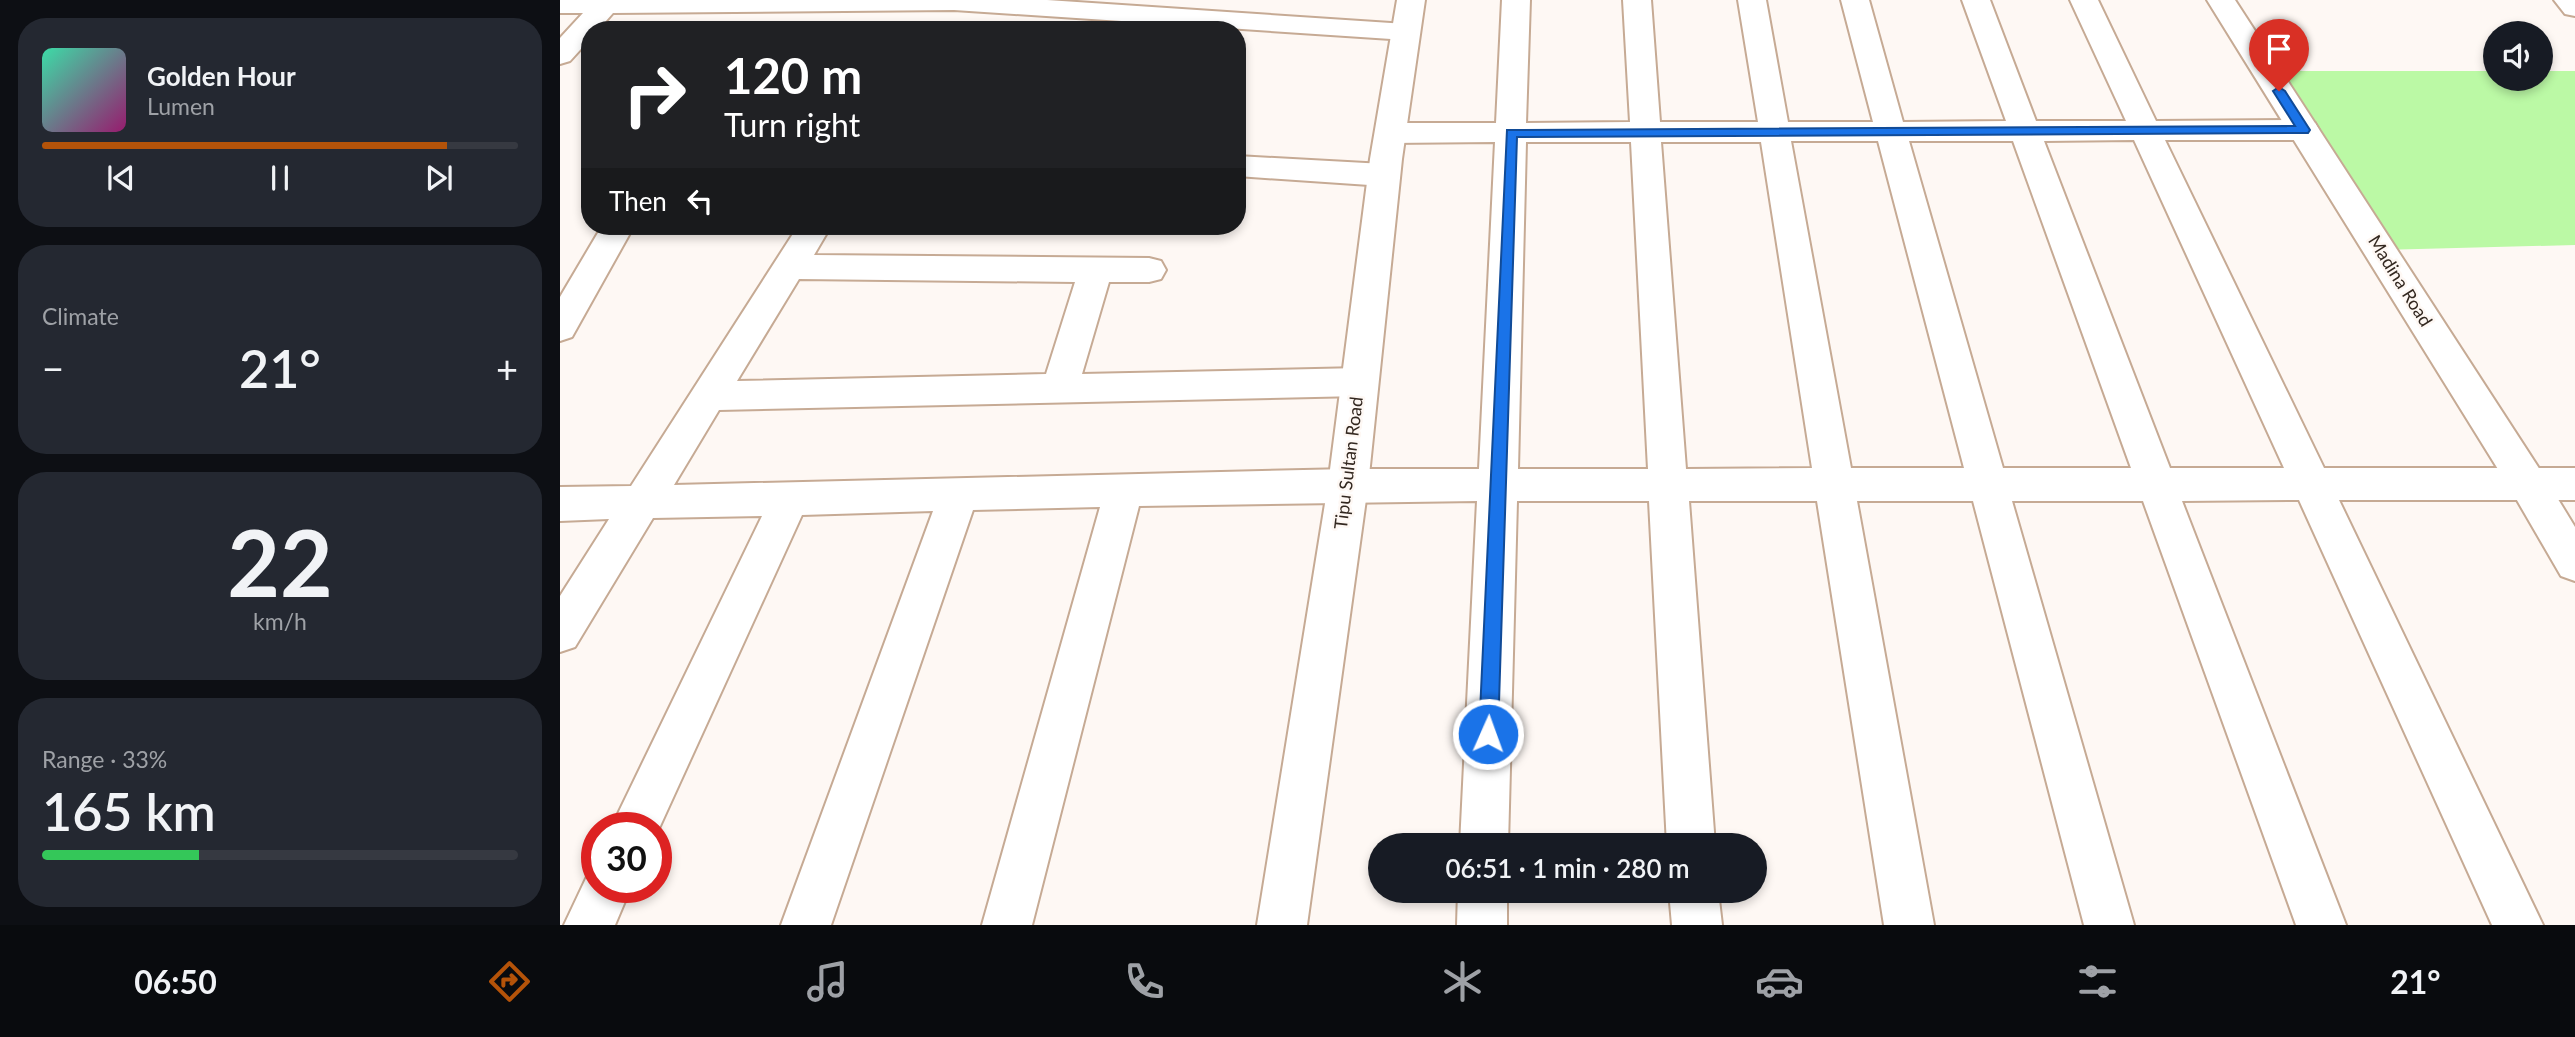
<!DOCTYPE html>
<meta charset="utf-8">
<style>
:root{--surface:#171b24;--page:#242831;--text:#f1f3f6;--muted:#9ea1a6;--line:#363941;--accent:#b45309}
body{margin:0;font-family:Lato,sans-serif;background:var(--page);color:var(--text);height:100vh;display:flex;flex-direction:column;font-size:26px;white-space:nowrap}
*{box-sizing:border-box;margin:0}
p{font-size:23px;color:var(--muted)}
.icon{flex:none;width:38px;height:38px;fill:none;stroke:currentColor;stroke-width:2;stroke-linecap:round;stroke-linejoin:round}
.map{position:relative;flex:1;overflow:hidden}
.details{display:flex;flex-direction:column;gap:18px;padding:18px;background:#0d0f14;width:560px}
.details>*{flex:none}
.banner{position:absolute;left:21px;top:21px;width:665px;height:214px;border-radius:28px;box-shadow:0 4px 10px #0003;background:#202124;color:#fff;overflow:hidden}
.buttons{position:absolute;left:1923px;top:21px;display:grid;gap:14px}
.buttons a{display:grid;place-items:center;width:70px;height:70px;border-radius:50%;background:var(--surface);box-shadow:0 4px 10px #0003;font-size:35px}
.speed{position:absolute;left:21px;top:812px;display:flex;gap:14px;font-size:35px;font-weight:700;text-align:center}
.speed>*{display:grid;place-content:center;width:91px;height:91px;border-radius:50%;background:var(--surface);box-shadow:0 4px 10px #0003;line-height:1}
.speed .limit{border:10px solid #d22;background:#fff;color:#111}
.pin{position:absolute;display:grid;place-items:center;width:60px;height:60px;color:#fff;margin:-72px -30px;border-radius:50% 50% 50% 0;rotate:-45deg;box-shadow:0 0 7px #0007}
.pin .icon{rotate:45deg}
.me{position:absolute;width:77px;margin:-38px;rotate:2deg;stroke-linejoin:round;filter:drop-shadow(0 0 5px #0008)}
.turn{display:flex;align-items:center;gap:24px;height:147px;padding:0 28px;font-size:32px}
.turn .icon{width:91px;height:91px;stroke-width:2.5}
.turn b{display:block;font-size:49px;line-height:60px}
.then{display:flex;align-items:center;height:66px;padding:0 28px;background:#0003;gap:14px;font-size:26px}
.big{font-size:52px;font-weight:600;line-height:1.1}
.details .card{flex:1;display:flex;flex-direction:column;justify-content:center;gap:10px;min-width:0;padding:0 24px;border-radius:28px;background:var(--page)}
.details .dial{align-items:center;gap:0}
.dial b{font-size:91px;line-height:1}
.song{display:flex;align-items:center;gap:21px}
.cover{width:84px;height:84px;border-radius:10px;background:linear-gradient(135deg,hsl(160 70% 55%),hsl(320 70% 35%))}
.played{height:7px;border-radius:4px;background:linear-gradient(90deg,var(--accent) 85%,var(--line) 85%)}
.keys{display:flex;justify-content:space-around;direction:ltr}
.heat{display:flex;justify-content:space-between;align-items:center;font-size:38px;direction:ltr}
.charge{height:10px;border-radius:5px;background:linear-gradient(90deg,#34c759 33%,var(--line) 0)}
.trip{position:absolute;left:808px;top:833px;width:399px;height:70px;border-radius:35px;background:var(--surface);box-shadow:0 4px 10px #0003;font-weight:600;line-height:70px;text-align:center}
.menu{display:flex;height:112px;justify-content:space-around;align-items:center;background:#090b0e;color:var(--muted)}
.menu .icon{width:49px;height:49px}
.menu .on{color:var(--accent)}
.menu b{font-size:32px;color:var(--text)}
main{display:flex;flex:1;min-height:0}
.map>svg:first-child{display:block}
</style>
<main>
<section class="details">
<div class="card">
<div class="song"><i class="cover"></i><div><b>Golden Hour</b><p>Lumen</p></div></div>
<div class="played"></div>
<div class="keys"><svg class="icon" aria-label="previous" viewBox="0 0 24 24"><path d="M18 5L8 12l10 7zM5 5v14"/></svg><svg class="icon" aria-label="pause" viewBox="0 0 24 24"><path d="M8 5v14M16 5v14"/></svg><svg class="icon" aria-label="next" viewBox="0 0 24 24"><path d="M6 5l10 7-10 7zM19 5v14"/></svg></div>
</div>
<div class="card"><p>Climate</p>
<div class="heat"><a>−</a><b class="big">21°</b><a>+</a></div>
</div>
<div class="card dial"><b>22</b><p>km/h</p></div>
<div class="card"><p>Range · 33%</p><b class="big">165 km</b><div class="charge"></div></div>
</section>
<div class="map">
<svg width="2015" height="925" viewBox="0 0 2015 925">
<rect width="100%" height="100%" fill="#fef8f4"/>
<path fill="#bbf9a5" d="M1707 71H1935L1936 79H1981V71H2015V245L1820 250Z"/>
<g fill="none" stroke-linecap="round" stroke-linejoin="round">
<g stroke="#c6aa94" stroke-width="4">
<path id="minor" d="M0 0H487L846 24 856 26 860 32 856 38 846 40 394 10 53 13 38 30H30V39L10 61 0 64V38L23 13H0Z
M942 0H970L966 123 1070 122 1063 0H1091L1100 122H1198L1178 0H1206L1228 122H1313L1281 0H1309L1343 122 1446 121 1402 0H1430L1476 121H1566L1510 0H1538L1596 121 1744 120 1755 123 1759 130 1755 137 1744 140H1605L1764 468H2015V500H1779L1983 925H1932L1739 500 1622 501 1786 925H1736L1583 501H1452L1574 925H1524L1413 501H1297L1374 925H1324L1257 501H1129L1155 845H1107L1089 501H957L948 845H900L917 501 579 506 472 925H422L540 507 413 510 271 925H221L373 511 242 515 96 835V828H51L202 516 93 518 15 647 0 652V596L49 519 0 521V487L71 486 238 226H271L254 255 589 258 601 261 606 270 601 279 589 282H549L522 374 800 368 813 372 818 382 813 392 800 396 159 410 114 485 788 469H919L935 142 830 143 819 140 815 133 819 126 830 123H936ZM1574 140 1724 468H1610L1484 141ZM1231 141H1318L1404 468H1291ZM1349 141H1453L1571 468H1443ZM966 142H1071L1088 469H958ZM1101 142H1201L1252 468 1126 469ZM239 279 515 282 486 374 177 381Z
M1994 0H2015V16L2005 14Z
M677 156 824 164 835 168 840 175 835 182 824 186 677 176Z
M42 226H74L12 337 0 341V297Z
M37 867V887H71L55 925H4L30 870Z
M898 891H947V925H897Z
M1109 891H1158L1162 925H1112Z"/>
</g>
<g stroke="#c6aa94" stroke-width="4">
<path id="tertiary" d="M1647 0H1675L1982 473 2015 527V581L2001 576 1954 495Z"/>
</g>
<g stroke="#c6aa94" stroke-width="4">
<path id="secondary" d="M837 0H865L842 159 808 485 747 925H697L768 485 810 159Z"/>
</g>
<use href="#minor" fill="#fff" fill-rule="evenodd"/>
<use href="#tertiary" fill="#fff" fill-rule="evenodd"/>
<use href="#secondary" fill="#fff" fill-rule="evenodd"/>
</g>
<path fill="#1a73e8" stroke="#114b97" stroke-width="2" d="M1719 87 1725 91 1750 130 1748 133 957 137 938 734 935 741 928 743 922 741 919 734 947 130 1735 126 1713 91Z"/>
<g text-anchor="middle" stroke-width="5" stroke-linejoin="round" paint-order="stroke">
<g font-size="18" fill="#332820" stroke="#fef8f4">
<text transform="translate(1840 281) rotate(58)" y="6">Madina Road</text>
<text transform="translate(789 463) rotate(-83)" y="6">Tipu Sultan Road</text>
</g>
</g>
</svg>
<div class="buttons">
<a><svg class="icon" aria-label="sound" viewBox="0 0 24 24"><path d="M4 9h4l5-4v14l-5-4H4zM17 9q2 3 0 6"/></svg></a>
</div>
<div class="speed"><div class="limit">30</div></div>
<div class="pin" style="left:1719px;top:91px;background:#d93025"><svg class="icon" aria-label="arrive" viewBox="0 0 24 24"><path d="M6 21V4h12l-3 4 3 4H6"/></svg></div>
<svg class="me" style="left:928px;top:734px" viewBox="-20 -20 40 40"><circle r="17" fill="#1a73e8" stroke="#fff" stroke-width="3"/><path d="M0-11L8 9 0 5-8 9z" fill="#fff"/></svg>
<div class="trip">06:51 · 1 min · 280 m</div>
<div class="banner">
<div class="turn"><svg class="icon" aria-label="right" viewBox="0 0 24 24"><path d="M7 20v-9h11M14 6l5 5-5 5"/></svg><div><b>120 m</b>Turn right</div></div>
<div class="then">Then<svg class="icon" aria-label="left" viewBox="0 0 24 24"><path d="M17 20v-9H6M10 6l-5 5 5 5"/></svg></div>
</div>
</div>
</main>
<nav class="menu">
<b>06:50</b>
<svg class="icon on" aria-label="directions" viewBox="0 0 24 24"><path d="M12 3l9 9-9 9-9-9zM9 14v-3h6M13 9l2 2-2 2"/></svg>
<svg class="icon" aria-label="music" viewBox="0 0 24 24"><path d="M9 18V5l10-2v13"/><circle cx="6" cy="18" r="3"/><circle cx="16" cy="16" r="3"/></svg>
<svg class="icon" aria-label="phone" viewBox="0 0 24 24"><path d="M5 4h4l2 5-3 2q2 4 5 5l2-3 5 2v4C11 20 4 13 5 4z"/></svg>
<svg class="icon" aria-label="climate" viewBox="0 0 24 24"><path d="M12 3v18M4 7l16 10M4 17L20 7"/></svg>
<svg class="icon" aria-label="car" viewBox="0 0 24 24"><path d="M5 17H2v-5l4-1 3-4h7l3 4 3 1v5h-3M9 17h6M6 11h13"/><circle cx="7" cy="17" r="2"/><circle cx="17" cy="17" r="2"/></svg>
<svg class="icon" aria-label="filters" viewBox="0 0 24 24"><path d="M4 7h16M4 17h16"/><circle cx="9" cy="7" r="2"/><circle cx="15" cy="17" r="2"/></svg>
<b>21°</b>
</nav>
